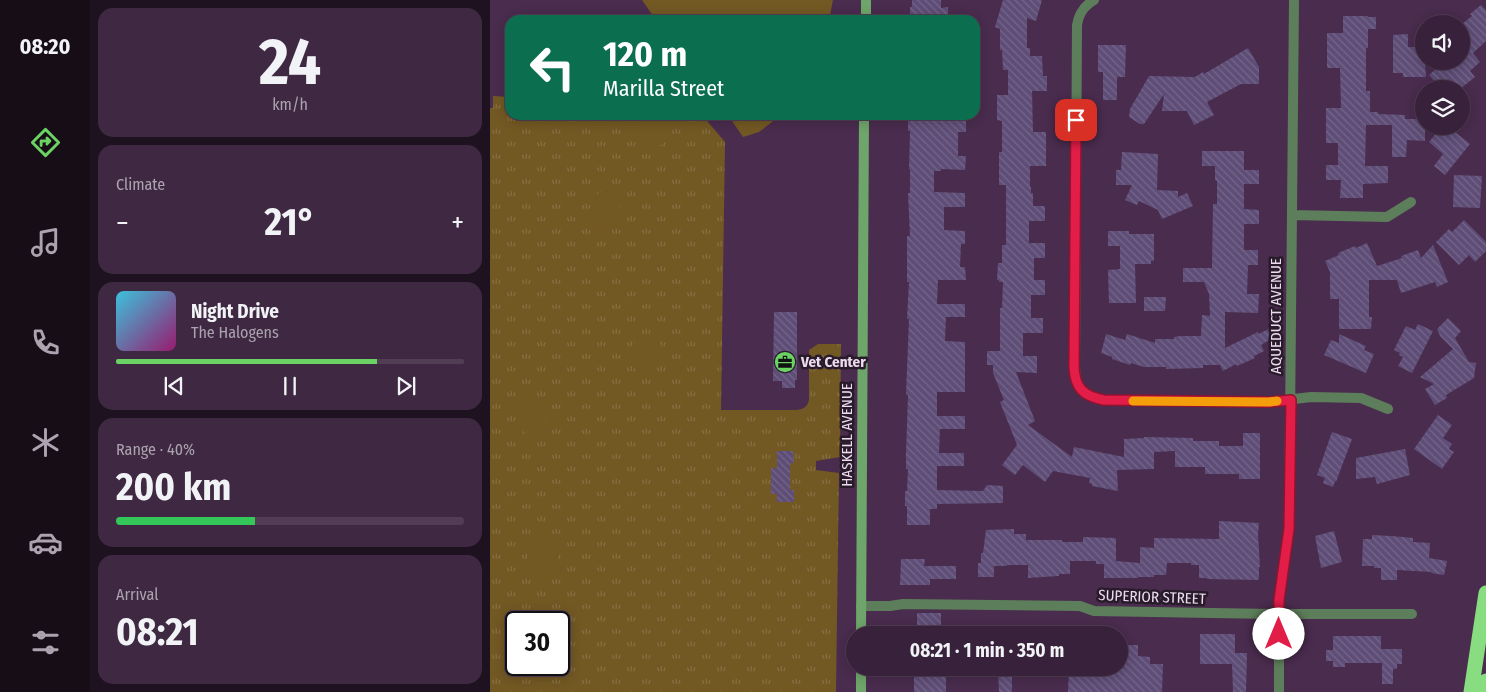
<!DOCTYPE html>
<meta charset="utf-8">
<style>
:root{--surface:#38213a;--page:#3f2942;--text:#f1f3f6;--muted:#aba3af;--line:#523e54;--accent:#6ad363}
body{margin:0;font-family:"Fira Sans Condensed",sans-serif;background:var(--page);color:var(--text);height:100vh;display:flex;flex-direction:column;font-size:19px;white-space:nowrap}
*{box-sizing:border-box;margin:0}
p{font-size:16px;color:var(--muted)}
.icon{flex:none;width:28px;height:28px;fill:none;stroke:currentColor;stroke-width:2;stroke-linecap:round;stroke-linejoin:round}
.map{position:relative;flex:1;overflow:hidden}
.side{display:flex;flex-direction:column;gap:8px;padding:8px;background:#1f1220;width:400px}
.side>*{flex:none}
.top-card{position:absolute;left:15px;top:15px;width:475px;height:105px;border-radius:15px;box-shadow:0 2px 12px #0003,0 0 0 1px var(--line);background:#0b6e4f;color:#fff;overflow:hidden}
.tools{position:absolute;left:925px;top:15px;display:grid;gap:10px}
.tools a{display:grid;place-items:center;width:55px;height:55px;border-radius:50%;background:var(--surface);box-shadow:0 2px 12px #0003,0 0 0 1px var(--line);font-size:25px}
.speed{position:absolute;left:15px;top:611px;display:flex;gap:10px;font-size:25px;font-weight:700;text-align:center}
.speed>*{display:grid;place-content:center;width:65px;height:65px;border-radius:50%;background:var(--surface);box-shadow:0 2px 12px #0003,0 0 0 1px var(--line);line-height:1}
.speed .limit{border:2px solid #111;border-radius:8px;background:#fff;color:#111}
.pin{position:absolute;display:grid;place-items:center;width:42px;height:42px;color:#fff;margin:-21px;border-radius:10px;box-shadow:0 2px 8px #0006}
.me{position:absolute;width:55px;margin:-28px;rotate:0deg;stroke-linejoin:round;filter:drop-shadow(0 0 4px #0008)}
.turn{display:flex;align-items:center;gap:18px;height:105px;padding:0 15px;font-size:22px}
.turn .icon{width:65px;height:65px;stroke-width:2.5}
.turn b{display:block;font-size:35px;line-height:42px}
.big{font-size:38px;font-weight:700;line-height:1.1}
.side .tile{flex:1;display:flex;flex-direction:column;justify-content:center;gap:8px;min-width:0;padding:0 18px;border-radius:15px;background:var(--page)}
.side .dial{align-items:center;gap:0}
.dial b{font-size:65px;line-height:1}
.song{display:flex;align-items:center;gap:15px}
.cover{width:60px;height:60px;border-radius:8px;background:linear-gradient(135deg,hsl(190 70% 55%),hsl(320 70% 35%))}
.played{height:5px;border-radius:2px;background:linear-gradient(90deg,var(--accent) 75%,var(--line) 75%)}
.keys{display:flex;justify-content:space-around;direction:ltr}
.heat{display:flex;justify-content:space-between;align-items:center;font-size:28px;direction:ltr}
.charge{height:8px;border-radius:4px;background:linear-gradient(90deg,#34c759 40%,var(--line) 0)}
.trip{position:absolute;left:356px;top:626px;width:282px;height:50px;border-radius:25px;background:var(--surface);box-shadow:0 2px 12px #0003,0 0 0 1px var(--line);font-weight:700;line-height:50px;text-align:center}
main{display:flex;flex:1;min-height:0}
.tabs{display:flex;flex-direction:column;width:90px;justify-content:space-around;align-items:center;background:#160d17;color:var(--muted)}
.tabs .icon{width:35px;height:35px}
.tabs .current{color:var(--accent)}
.tabs b{font-size:22px;color:var(--text)}
.map>svg:first-child{display:block}
</style>
<main>
<nav class="tabs">
<b>08:20</b>
<svg class="icon current" aria-label="directions" viewBox="0 0 24 24"><path d="M12 3l9 9-9 9-9-9zM9 14v-3h6M13 9l2 2-2 2"/></svg>
<svg class="icon" aria-label="music" viewBox="0 0 24 24"><path d="M9 18V5l10-2v13"/><circle cx="6" cy="18" r="3"/><circle cx="16" cy="16" r="3"/></svg>
<svg class="icon" aria-label="phone" viewBox="0 0 24 24"><path d="M5 4h4l2 5-3 2q2 4 5 5l2-3 5 2v4C11 20 4 13 5 4z"/></svg>
<svg class="icon" aria-label="climate" viewBox="0 0 24 24"><path d="M12 3v18M4 7l16 10M4 17L20 7"/></svg>
<svg class="icon" aria-label="car" viewBox="0 0 24 24"><path d="M5 17H2v-5l4-1 3-4h7l3 4 3 1v5h-3M9 17h6M6 11h13"/><circle cx="7" cy="17" r="2"/><circle cx="17" cy="17" r="2"/></svg>
<svg class="icon" aria-label="filters" viewBox="0 0 24 24"><path d="M4 7h16M4 17h16"/><circle cx="9" cy="7" r="2"/><circle cx="15" cy="17" r="2"/></svg>
</nav>
<section class="side">
<div class="tile dial"><b>24</b><p>km/h</p></div>
<div class="tile"><p>Climate</p>
<div class="heat"><a>−</a><b class="big">21°</b><a>+</a></div>
</div>
<div class="tile">
<div class="song"><i class="cover"></i><div><b>Night Drive</b><p>The Halogens</p></div></div>
<div class="played"></div>
<div class="keys"><svg class="icon" aria-label="previous" viewBox="0 0 24 24"><path d="M18 5L8 12l10 7zM5 5v14"/></svg><svg class="icon" aria-label="pause" viewBox="0 0 24 24"><path d="M8 5v14M16 5v14"/></svg><svg class="icon" aria-label="next" viewBox="0 0 24 24"><path d="M6 5l10 7-10 7zM19 5v14"/></svg></div>
</div>
<div class="tile"><p>Range · 40%</p><b class="big">200 km</b><div class="charge"></div></div>
<div class="tile"><p>Arrival</p><b class="big">08:21</b></div>
</section>
<div class="map">
<svg width="996" height="692" viewBox="0 0 996 692">
<defs>
<pattern id="grass-tufts" width="24" height="20" patternUnits="userSpaceOnUse" patternTransform="scale(1.25)"><rect width="24" height="20" fill="#725823"/><path d="M3 7l-1-3M5 7V3M7 7l1-3M15 17l-1-3M17 17v-4M19 17l1-3" fill="none" stroke="#866f43"/></pattern>
<pattern id="building-back-hatch" width="6" height="6" patternUnits="userSpaceOnUse" patternTransform="scale(1.25)"><rect width="6" height="6" fill="#5e4d76"/><path d="M-1 5l2 2M0 0l6 6M5-1l2 2" fill="none" stroke="#75668a"/></pattern>
</defs>
<rect width="100%" height="100%" fill="#4a2c4e"/>
<path fill="url(#grass-tufts)" fill-rule="evenodd" d="M3 96 20 97V115H212L235 142 231 410H307C314 409 317 407 319 400V350L328 344H351L350 457 326 461V470L349 473 346 692H0V108H3ZM287 451H303V463H300V490H304V502H287V494H281V469L287 468ZM26 622H69V665H26Z"/>
<path fill="#725823" d="M152 0H343L339 20H166Z
M153 115H170L174 118 180 132C172 164 129 137 153 115Z
M238 115H291L269 132 253 137Z
M115 190C144 197 126 242 103 225 99 214 102 193 115 190Z
M152 337C190 335 166 385 146 369 134 360 141 342 152 337Z
M37 399C66 395 58 428 42 435 21 431 22 409 37 399Z
M57 536 63 537C66 542 69 548 68 553 66 570 54 580 40 568 33 554 44 540 57 536Z"/>
<path fill="url(#building-back-hatch)" d="M422 0H451V8L458 7V19L420 20V7H422Z
M513 0H552L546 21 537 18V48H540V56H552L553 76H557V91H542L543 132H556V166H540V187H541V193H543V206H555V221H539V243H555V258H544V280H555V295H541V318H553V333H533V356H547V373L526 372 545 421 538 425 582 457 584 447 634 457V439L654 438V437L703 438V441H729V446H753V433H770V479H749V474H715V467H685V451L664 452V469L627 470 628 491 602 486V484L599 483 600 478 563 471 555 482 533 465 525 475 512 465 527 445 510 402 514 400 503 373V365H497V351H510V308H512L513 282H509V280H507L508 263H512V245H516V185H509V152H512V121L507 120V95H518V70H513L512 50H510V29L505 27Z
M991 5 996 10V41L983 53 990 62 980 71 985 77 970 89H952L939 75 955 61H971V25L982 16 980 14Z
M853 16H878V17H886V29H878V48H876V91H880V112H888V114L915 115V119H934V126H935V141L917 140 916 157H902V125H876L875 166H898V183L873 184V198H850L851 180H836V165H848V143H836V108H851L850 68H838L837 67V33H853Z
M918 34V47H926V50H934L936 77H913V73H903V35Z
M608 45H636L635 77H627V100H613V72H608Z
M758 48 769 67V84H751L717 102 724 115 704 125 697 111H672L674 94 654 124H650L639 117 640 109 659 76 705 77 713 72 714 74Z
M418 119H476V132H468V156H476L475 170 451 169V171H444V192L475 193V207H454V230L475 231V244H471L470 267H475L476 280H448L447 304H475V317H456L455 341 475 342V392H447V416H475V429H450L449 453H474V466H447V490L493 491 497 485 513 486V503L447 504V509H440V525H417V506H415V491H417L418 469H416V454L418 395 416 394 419 319H417L419 282H417V236H420L418 193H420V169H419L420 131H418Z
M952 126H968L964 131 980 144 955 175 944 166 953 154 939 142Z
M712 151H754V170H769V184H754V209L769 210V224H754V250H768V265H758L757 294H769L768 313 735 312V348L768 332V334L779 329V340L771 345 774 351 764 356 765 358 747 366 746 364 733 371 730 365H713V368L676 369V367H654L641 363 640 365 622 359V357L611 353 616 334 635 340 637 334 665 343V339H684V337L691 336H711L712 315 720 316 719 294 714 282H693V268H722L723 204H727V181L725 180V166H712Z
M632 152 668 154 667 190 688 191V197L697 193 703 206 672 219 668 210 649 201 647 205 635 200 642 185H626V170H631Z
M964 175 992 176 990 208 963 207Z
M974 220 996 242V251L985 262 979 255 969 265 946 242 959 229 962 232Z
M618 231H639V234H664V261H661V264H645L646 303H619L618 270 630 269V246H618Z
M877 243 887 266 912 258 911 256 928 250 931 258 943 245 958 282 947 287 945 282 911 293 907 280H879V317H882L881 329H849V299H840V272L835 261 849 255 848 253 865 246 866 248Z
M654 297H676L675 311H654Z
M284 312H307V380H305V388H292V381H283Z
M958 318 971 331 965 338 979 362 986 363 984 378 956 395 957 398 945 405 935 389 944 384 930 377 963 349 950 336 947 329Z
M928 324 943 331 922 373 908 366 913 357 909 355 910 353 904 350 916 326 925 330Z
M849 334 876 346 874 350 884 354 876 373 834 355 841 340 849 343Z
M948 415 962 425 953 438 962 444 959 449 964 452 952 469 924 449Z
M842 432 862 439 846 482 845 481 843 487 833 483 835 478 827 475Z
M915 449 920 475 887 484 885 477 866 479V458Z
M287 451H303L304 463H300V490H304V502H287V494H281V468H287Z
M729 521 769 523 768 534 770 567H769V579L767 580 717 579V578H709V565H701V563H677L676 575H664V577H648V578H614V564H606V561H580V574H569V576L538 578V565H517V566H504V577H488V563H491V553H493L496 530 524 529V534H536V540H572V542H593V537L626 538V561L650 563V547L664 548V538L729 539Z
M844 531 852 562 831 568 825 536Z
M882 535 901 536 923 538V542L940 543 939 558 957 561 954 575 941 573 942 572 907 570V580H891V568H884V566H872L873 539H882Z
M411 559H435L434 566H466V579H440V585H410Z
M427 613H451V628H449V635H425V625H427Z
M710 634H745V653H757L756 692H743L742 664H710Z
M843 636H891V649H912V664H907V669H903V684H892V663H855V667H843V661H836V650H843Z
M634 645H648V656L660 657V664H673L672 692H578L579 668H634Z
M508 669H522V692H509Z
M424 674 456 675V692H424Z"/>
<g fill="none" stroke-linecap="round" stroke-linejoin="round">
<path stroke="#5d7e5a" stroke-width="10" d="M604 0C594 6 589 13 587 25L585 367C585 388 593 397 614 400L779 402 821 397 871 398 898 409
M802 215 897 217 921 202
M371 606H400L413 604 590 606 604 611 789 614H922
M789 692V600L799 529 804 0"/>
<path stroke="#6ea56a" stroke-width="10" d="M376 20V0
M371 635 374 115
M371 692V668"/>
<path stroke="#87dd80" stroke-width="15" d="M981 692 996 593
M995 692 996 681"/>
</g>
<g fill="none" stroke-linecap="round" stroke-linejoin="round">
<g stroke="#92132f" stroke-width="12">
<path id="route" d="M586 120 584 367C585 388 593 396 614 400L779 402 801 400 799 529 789 600V634"/>
</g>
<use href="#route" stroke="#e11d48" stroke-width="9"/>
<path stroke="#f59e0b" stroke-width="9" d="M643 401 779 402 787 401"/>
</g>
<defs>
<g id="office-disc" transform="scale(1.125)"><circle r="9.5" fill="#6ad363" stroke="#281b2a"/><path d="M-6-3h4V-5.5h4V-3h4V5H-6ZM-1-4.5V-3h2v-1.5ZM-6 0V1H6V0Z" fill="#111"/></g>
</defs>
<g fill-rule="evenodd">
<use href="#office-disc" x="295" y="362"/>
</g>
<g text-anchor="middle" stroke-width="5" stroke-linejoin="round" paint-order="stroke">
<g font-size="15" fill="#eedbf0" stroke="#281b2a">
<text transform="translate(786 316) rotate(-90)" y="5">AQUEDUCT AVENUE</text>
<text transform="translate(357 435) rotate(-90)" y="5">HASKELL AVENUE</text>
<text transform="translate(662 597) rotate(2)" y="5">SUPERIOR STREET</text>
</g>
<g font-size="15" font-weight="bold" fill="#eedbf0" stroke="#281b2a" text-anchor="start">
<text x="311" y="367">Vet Center</text>
</g>
</g>
</svg>
<div class="tools">
<a><svg class="icon" aria-label="sound" viewBox="0 0 24 24"><path d="M4 9h4l5-4v14l-5-4H4zM17 9q2 3 0 6"/></svg></a>
<a><svg class="icon" aria-label="layers" viewBox="0 0 24 24"><path d="M12 4l9 5-9 5-9-5zM3 14l9 5 9-5"/></svg></a>
</div>
<div class="speed"><div class="limit">30</div></div>
<div class="pin" style="left:586px;top:120px;background:#d93025"><svg class="icon" aria-label="arrive" viewBox="0 0 24 24"><path d="M6 21V4h12l-3 4 3 4H6"/></svg></div>
<svg class="me" style="left:789px;top:634px" viewBox="-20 -20 40 40"><circle r="19" fill="#fff"/><path d="M0-13L10 11 0 6-10 11z" fill="#e11d48"/></svg>
<div class="trip">08:21 · 1 min · 350 m</div>
<div class="top-card">
<div class="turn"><svg class="icon" aria-label="left" viewBox="0 0 24 24"><path d="M17 20v-9H6M10 6l-5 5 5 5"/></svg><div><b>120 m</b>Marilla Street</div></div>
</div>
</div>
</main>
